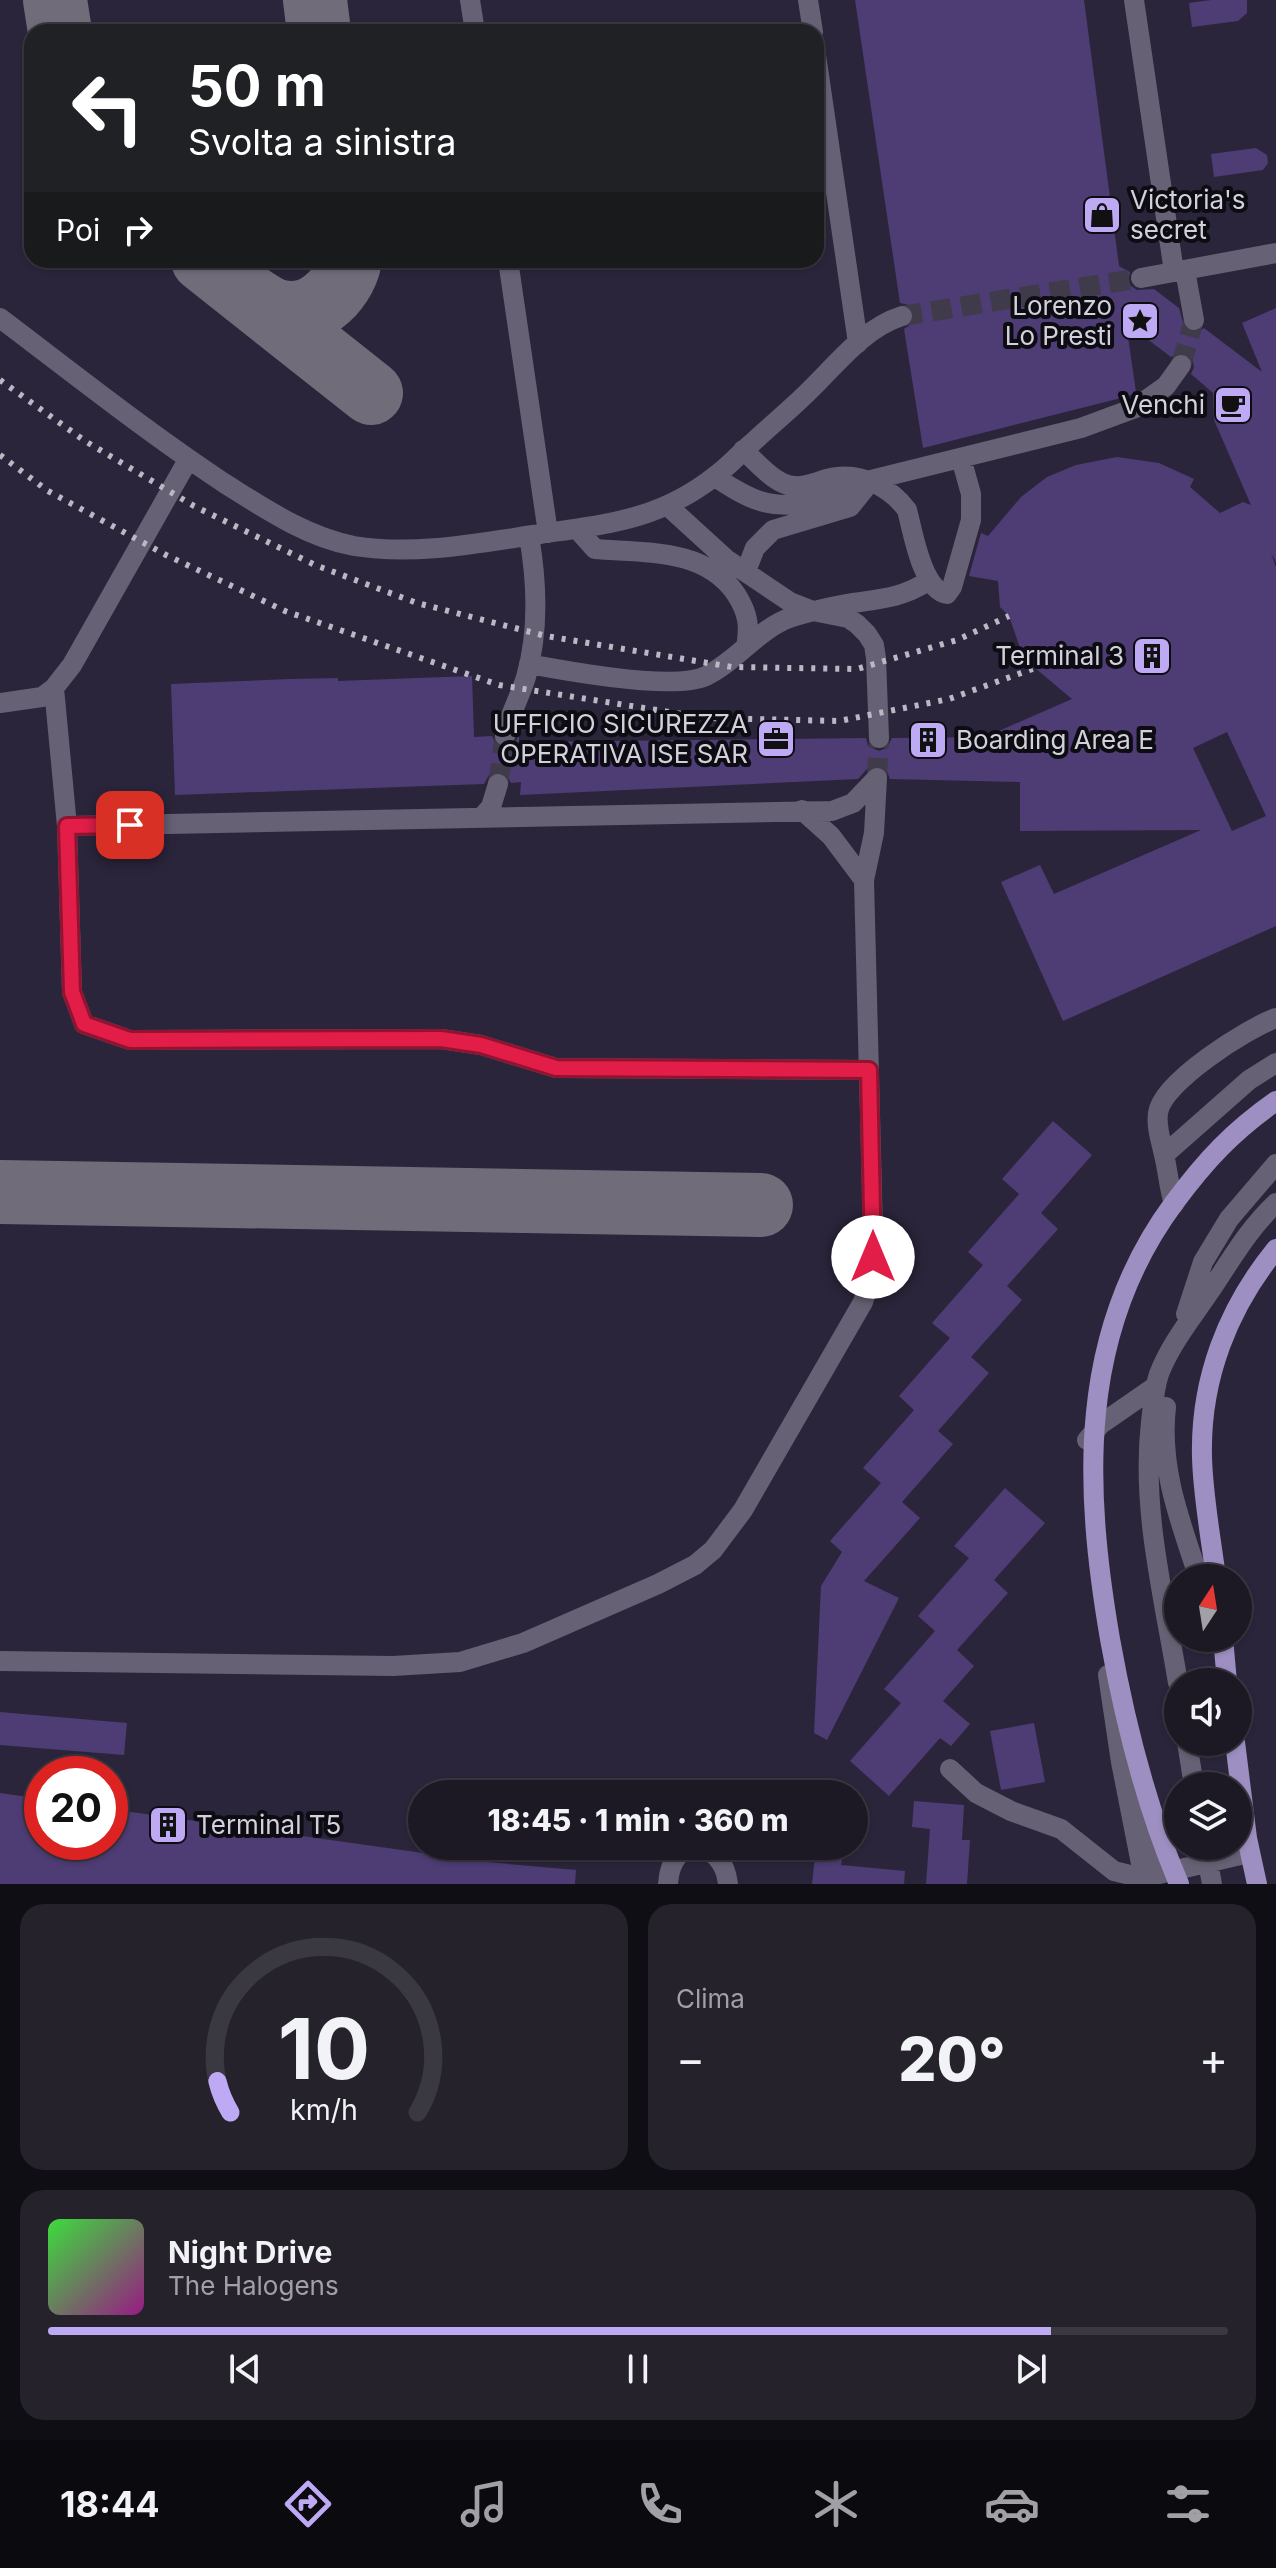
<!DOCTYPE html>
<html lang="it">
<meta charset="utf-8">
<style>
:root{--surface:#1c1924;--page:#25222c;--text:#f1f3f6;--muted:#a0a0a6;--line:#3a3841;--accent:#bea9f5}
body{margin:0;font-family:Inter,sans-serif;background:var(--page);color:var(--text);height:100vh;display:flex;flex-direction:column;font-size:30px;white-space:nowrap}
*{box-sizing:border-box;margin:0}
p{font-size:26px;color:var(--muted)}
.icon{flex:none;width:44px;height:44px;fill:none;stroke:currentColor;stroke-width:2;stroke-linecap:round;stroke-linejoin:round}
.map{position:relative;height:1884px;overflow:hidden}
.panel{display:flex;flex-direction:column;gap:20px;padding:20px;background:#0f0e14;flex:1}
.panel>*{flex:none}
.top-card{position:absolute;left:24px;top:24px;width:800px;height:244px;border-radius:24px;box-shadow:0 2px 6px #0004,0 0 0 2px var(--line);background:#202124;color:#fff;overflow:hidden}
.needle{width:52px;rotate:12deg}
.tools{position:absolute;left:1164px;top:1564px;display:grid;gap:16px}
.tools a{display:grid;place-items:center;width:88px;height:88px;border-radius:50%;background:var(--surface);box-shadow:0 2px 6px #0004,0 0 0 2px var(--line);font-size:40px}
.speed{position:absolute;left:24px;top:1756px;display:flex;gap:16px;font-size:40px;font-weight:700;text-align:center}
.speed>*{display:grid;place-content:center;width:104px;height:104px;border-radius:50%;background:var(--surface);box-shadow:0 2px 6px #0004,0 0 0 2px var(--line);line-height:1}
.speed .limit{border:12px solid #d22;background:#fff;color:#111}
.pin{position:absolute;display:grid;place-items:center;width:68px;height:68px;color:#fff;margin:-34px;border-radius:16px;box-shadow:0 4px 12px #0006}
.me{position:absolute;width:88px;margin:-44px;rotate:0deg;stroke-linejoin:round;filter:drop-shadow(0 0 6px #0008)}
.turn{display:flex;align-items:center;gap:28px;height:168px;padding:0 32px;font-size:36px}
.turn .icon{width:104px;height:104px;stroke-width:2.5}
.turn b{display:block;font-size:56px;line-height:68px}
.then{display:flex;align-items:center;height:76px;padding:0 32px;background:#0003;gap:16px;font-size:30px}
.big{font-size:60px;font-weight:800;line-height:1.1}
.panel .widget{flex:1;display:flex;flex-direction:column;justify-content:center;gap:12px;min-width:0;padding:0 28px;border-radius:24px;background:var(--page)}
.panel .dial{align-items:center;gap:0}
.dial svg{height:208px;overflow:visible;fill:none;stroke:var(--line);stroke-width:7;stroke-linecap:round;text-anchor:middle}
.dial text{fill:var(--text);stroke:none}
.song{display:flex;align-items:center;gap:24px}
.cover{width:96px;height:96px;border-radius:12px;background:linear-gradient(135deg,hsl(120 70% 55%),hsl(310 70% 35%))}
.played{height:8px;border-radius:4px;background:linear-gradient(90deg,var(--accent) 85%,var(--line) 85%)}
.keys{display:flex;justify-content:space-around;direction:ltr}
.heat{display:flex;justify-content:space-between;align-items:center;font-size:44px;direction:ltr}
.panel .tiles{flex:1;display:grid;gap:20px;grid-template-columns:1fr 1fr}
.widget:last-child{grid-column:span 2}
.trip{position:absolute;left:408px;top:1780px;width:460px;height:80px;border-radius:40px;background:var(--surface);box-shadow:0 2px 6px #0004,0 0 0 2px var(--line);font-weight:800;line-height:80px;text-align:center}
.tab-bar{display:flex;height:128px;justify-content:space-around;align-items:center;background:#0b0a0e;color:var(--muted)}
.tab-bar .icon{width:56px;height:56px}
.tab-bar .current{color:var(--accent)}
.tab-bar b{font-size:36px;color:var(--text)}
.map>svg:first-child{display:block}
</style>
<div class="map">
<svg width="1276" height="1884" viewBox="0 0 1276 1884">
<rect width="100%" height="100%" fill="#252130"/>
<path fill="#2b253b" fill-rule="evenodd" d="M0 0H1276V1884H0ZM32 32H816V260H32ZM1178 1578H1238V1638H1178ZM1178 1682H1238V1742H1178ZM42 1774H110V1842H42ZM1178 1786H1238V1846H1178ZM422 1794H854V1846H422Z"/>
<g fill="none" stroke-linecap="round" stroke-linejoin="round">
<path stroke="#706c7a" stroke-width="64" d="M55 0 60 32
M315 0 319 32
M203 260 371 393
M246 294C255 299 265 307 274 310 310 323 343 293 350 260
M0 1192 761 1205"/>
</g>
<path fill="#4e3c74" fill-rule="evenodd" d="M855 0H1084L1119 266 1130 272 1128 280 1131 286 1137 290 1154 289 1179 308 1185 329 1196 333 1204 328 1262 372 1242 323 1276 308V562L1271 553 1276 567V926L1063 1021 1001 882 1040 865 1054 894 1201 830 1020 831V782L890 779 886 769 877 765 868 768 858 779 520 795 521 782 511 783 507 775 496 771 489 775 484 784 175 795 171 684 290 679 338 678V681L472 676 474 737 492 736 496 745 503 749 514 745 519 735V742L866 738 868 746 879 751 887 748 892 738 985 737 1072 699 1035 668 1019 645 1009 616 1000 607 998 581 969 576 981 533 988 536 1021 497 1047 477 1076 465 1117 457 1159 463 1194 479 1190 487 1220 513 1243 502 1251 505 1214 420 1213 393 1191 374 1194 367 1192 359 1181 352 1171 357 1126 323 1136 392 1129 396 923 448 904 329 913 323 914 312 909 305 900 303ZM1227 732 1266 816 1232 831 1193 748Z
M1211 0H1247V13L1238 21 1192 27 1189 3Z
M1256 148 1267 155 1268 163 1263 170 1214 177 1211 154Z
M1053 1121 1092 1155 1041 1213 1058 1229 1007 1286 1022 1300 971 1357 989 1373 938 1431 953 1444 902 1502 920 1518 864 1581 899 1598 827 1740 814 1733 821 1586 842 1552 830 1541 881 1483 863 1468 914 1410 899 1396 950 1338 932 1323 983 1265 968 1252 1019 1194 1002 1179Z
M1005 1488 1045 1523 994 1580 1008 1593 957 1650 974 1666 943 1701 970 1724 951 1746 940 1738 889 1796 850 1761 901 1703 884 1689 935 1631 918 1616 969 1558 954 1546Z
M0 1712 127 1723 124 1755 0 1745Z
M1034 1723 1045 1782 1001 1790 990 1731Z
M0 1793 42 1799V1842H110V1809L487 1862 576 1870 575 1884H0Z
M914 1801 964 1805 962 1840H970L967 1884H926L930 1829 912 1827Z
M815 1856 842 1859 841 1865 905 1871 904 1884H812Z"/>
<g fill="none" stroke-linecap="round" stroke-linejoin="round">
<path stroke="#3f3b4a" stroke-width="20" stroke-dasharray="20 10" stroke-linecap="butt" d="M902 316 1141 278
M1181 365 1194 320
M877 778 879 738
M498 784 505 736"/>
<path stroke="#666174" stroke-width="20" d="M470 0 475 32
M808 0 813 32
M1134 0 1174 272
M816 55 858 343
M508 260 548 533
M1185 270 1194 320
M1141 278 1276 253
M0 318C74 374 147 432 224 483 264 508 306 537 354 546 415 556 479 543 540 534 607 524 659 520 715 476 728 467 739 454 751 444 770 426 791 409 809 391 837 364 864 328 902 316
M743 450C757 462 775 485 794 486 807 488 823 478 837 477 864 474 891 488 907 510 913 532 922 590 947 594L952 587 971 520V494L961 458
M715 477C729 486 744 496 760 501 796 512 840 497 871 480L1081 428 1135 408 1166 386 1181 365
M668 506 726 559 790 602 813 611 848 618 857 624 867 634 874 645 876 658 879 738
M578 530 595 549C645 553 705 548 736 594 748 613 750 625 746 647
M746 571 755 548 773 530 850 507 866 487
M529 664C566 671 675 691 706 676 737 661 759 628 792 617 810 612 828 607 846 604 877 599 901 599 928 581
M54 688 72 665 188 460
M0 703 42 697 54 688 67 826
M505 736C509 715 520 697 526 677 539 632 537 582 529 536
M802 810 831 836 864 880
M481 818 491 807 498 784
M869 1070 556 1068 481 1045 441 1039 130 1040 84 1024 72 992 67 826 832 811 853 803 877 778
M1164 1155 1249 1080 1276 1063
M1174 1204C1169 1188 1168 1171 1164 1155 1161 1141 1156 1127 1158 1113 1162 1082 1248 1028 1276 1018
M1186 1314 1203 1262 1229 1219 1276 1164
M1166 1407C1159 1468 1180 1521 1199 1578
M1087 1440 1101 1424 1156 1386
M0 1661 393 1666 460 1662 523 1643 658 1584 695 1565 713 1550 743 1510 863 1302 870 1280 873 1232 864 880 874 833 877 778
M1108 1675 1121 1762 1145 1884
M1178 1683C1164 1597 1141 1509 1151 1422 1153 1406 1154 1389 1159 1374 1171 1343 1192 1318 1210 1291 1231 1260 1249 1228 1276 1203
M1187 1742 1194 1786
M950 1769 976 1793 1011 1811 1061 1829 1114 1871 1130 1875 1159 1874 1249 1853
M1142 1806 1159 1874
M1205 1846 1212 1884
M668 1884C671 1832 723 1838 728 1884"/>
<path stroke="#9d8fc1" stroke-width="20" d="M1216 1578C1211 1538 1203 1497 1202 1457 1200 1379 1228 1308 1276 1249
M1223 1638 1227 1682
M1235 1742 1247 1838 1257 1884
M1179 1884C1146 1806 1125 1723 1110 1639 1084 1488 1077 1334 1174 1203 1206 1160 1232 1132 1276 1101"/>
<path stroke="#bbb8c3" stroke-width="6" stroke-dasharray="4 8" stroke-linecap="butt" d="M0 380 85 441 194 506 315 565 417 603 546 636 732 667 857 669 957 640 1009 616
M0 455 48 491 166 555 285 611 499 685 707 718 839 721 949 699 1035 668"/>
</g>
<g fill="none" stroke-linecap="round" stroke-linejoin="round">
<g stroke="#92132f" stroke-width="20">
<path id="route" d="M130 825 67 826 72 992 84 1024 130 1040 441 1039 481 1045 556 1068 869 1070 873 1257"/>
</g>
<use href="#route" stroke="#e11d48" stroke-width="14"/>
</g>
<defs>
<g id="shop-square" transform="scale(2)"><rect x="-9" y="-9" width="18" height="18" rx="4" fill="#bea9f5" stroke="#0d0c13"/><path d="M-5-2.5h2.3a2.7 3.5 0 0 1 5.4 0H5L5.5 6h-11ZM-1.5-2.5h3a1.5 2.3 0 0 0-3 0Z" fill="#111"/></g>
<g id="sight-square" transform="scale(2)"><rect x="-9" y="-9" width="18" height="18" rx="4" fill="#bea9f5" stroke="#0d0c13"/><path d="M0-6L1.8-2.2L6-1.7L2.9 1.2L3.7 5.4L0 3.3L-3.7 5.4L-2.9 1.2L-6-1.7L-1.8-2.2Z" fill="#111"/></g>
<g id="cafe-square" transform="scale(2)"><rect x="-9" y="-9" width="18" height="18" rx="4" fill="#bea9f5" stroke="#0d0c13"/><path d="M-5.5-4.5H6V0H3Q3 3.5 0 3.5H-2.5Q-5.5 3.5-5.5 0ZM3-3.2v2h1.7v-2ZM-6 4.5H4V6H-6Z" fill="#111"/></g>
<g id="building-square" transform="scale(2)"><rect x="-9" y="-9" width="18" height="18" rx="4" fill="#bea9f5" stroke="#0d0c13"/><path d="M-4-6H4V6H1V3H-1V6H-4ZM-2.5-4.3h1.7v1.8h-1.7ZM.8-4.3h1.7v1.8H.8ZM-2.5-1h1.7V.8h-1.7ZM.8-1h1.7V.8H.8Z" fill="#111"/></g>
<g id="office-square" transform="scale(2)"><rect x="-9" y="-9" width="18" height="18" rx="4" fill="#bea9f5" stroke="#0d0c13"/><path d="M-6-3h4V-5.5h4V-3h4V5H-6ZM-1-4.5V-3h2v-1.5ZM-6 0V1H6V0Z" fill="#111"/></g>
</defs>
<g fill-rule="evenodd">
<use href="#shop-square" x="1102" y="215"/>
<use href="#sight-square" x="1140" y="321"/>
<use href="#cafe-square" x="1233" y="405"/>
<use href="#building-square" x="1152" y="656"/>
<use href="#office-square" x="776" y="739"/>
<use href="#building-square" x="928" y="740"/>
<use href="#building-square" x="168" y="1825"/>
</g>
<g text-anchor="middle" stroke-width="8" stroke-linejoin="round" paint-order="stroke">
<g font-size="26" fill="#d2d0da" stroke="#0d0c13" text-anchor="end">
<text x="1130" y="209" text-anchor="start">Victoria's<tspan x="1130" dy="30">secret</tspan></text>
<text x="1112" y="315">Lorenzo<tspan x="1112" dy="30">Lo Presti</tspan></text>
<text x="1205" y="414">Venchi</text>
<text x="1124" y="665">Terminal 3</text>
<text x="748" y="733">UFFICIO SICUREZZA<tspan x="748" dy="30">OPERATIVA ISE SAR</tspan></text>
<text x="956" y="749" text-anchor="start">Boarding Area E</text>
<text x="196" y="1834" text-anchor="start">Terminal T5</text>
</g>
</g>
</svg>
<div class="tools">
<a><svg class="needle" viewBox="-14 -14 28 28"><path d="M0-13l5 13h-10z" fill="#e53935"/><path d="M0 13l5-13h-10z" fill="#a0a0a6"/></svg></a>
<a><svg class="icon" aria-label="sound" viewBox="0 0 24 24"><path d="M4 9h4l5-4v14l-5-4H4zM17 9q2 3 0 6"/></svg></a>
<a><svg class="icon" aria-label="layers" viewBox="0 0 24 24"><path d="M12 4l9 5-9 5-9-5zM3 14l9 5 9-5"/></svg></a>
</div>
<div class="speed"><div class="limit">20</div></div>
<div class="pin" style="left:130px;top:825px;background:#d93025"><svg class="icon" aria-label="arrive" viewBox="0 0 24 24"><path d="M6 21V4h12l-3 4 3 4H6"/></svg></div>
<svg class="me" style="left:873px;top:1257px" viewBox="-20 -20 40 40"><circle r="19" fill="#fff"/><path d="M0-13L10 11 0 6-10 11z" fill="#e11d48"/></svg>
<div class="trip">18:45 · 1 min · 360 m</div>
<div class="top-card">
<div class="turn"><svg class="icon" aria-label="left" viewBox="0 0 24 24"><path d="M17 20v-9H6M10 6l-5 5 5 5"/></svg><div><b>50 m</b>Svolta a sinistra</div></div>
<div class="then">Poi<svg class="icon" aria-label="right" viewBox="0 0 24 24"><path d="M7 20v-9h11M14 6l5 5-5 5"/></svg></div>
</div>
</div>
<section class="panel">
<div class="tiles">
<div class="widget dial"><svg viewBox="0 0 100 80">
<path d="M14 69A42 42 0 1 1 86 69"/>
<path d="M14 69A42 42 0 0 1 9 57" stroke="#bea9f5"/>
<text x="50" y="56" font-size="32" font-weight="700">10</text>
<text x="50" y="72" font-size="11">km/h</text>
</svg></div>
<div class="widget"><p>Clima</p>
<div class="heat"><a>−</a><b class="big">20°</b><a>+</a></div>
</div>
<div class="widget">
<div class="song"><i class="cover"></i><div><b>Night Drive</b><p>The Halogens</p></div></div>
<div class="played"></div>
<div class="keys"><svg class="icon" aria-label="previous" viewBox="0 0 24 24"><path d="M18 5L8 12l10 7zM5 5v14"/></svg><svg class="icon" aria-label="pause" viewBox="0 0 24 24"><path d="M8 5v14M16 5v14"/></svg><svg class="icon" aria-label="next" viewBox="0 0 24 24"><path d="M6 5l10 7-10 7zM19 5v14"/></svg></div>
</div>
</div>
</section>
<nav class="tab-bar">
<b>18:44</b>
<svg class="icon current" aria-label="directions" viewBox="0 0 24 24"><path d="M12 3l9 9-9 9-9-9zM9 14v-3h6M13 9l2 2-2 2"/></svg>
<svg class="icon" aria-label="music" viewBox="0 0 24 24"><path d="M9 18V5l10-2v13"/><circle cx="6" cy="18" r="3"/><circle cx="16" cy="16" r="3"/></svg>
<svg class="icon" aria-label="phone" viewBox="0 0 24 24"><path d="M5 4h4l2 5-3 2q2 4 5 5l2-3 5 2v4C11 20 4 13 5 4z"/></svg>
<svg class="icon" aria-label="climate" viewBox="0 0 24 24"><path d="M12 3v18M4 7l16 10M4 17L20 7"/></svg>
<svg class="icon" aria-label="car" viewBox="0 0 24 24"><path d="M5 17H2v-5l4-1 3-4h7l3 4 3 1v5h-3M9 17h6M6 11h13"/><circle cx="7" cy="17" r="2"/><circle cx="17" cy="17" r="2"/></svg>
<svg class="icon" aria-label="filters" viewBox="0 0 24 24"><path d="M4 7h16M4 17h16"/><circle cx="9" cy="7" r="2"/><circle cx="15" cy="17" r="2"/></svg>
</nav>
